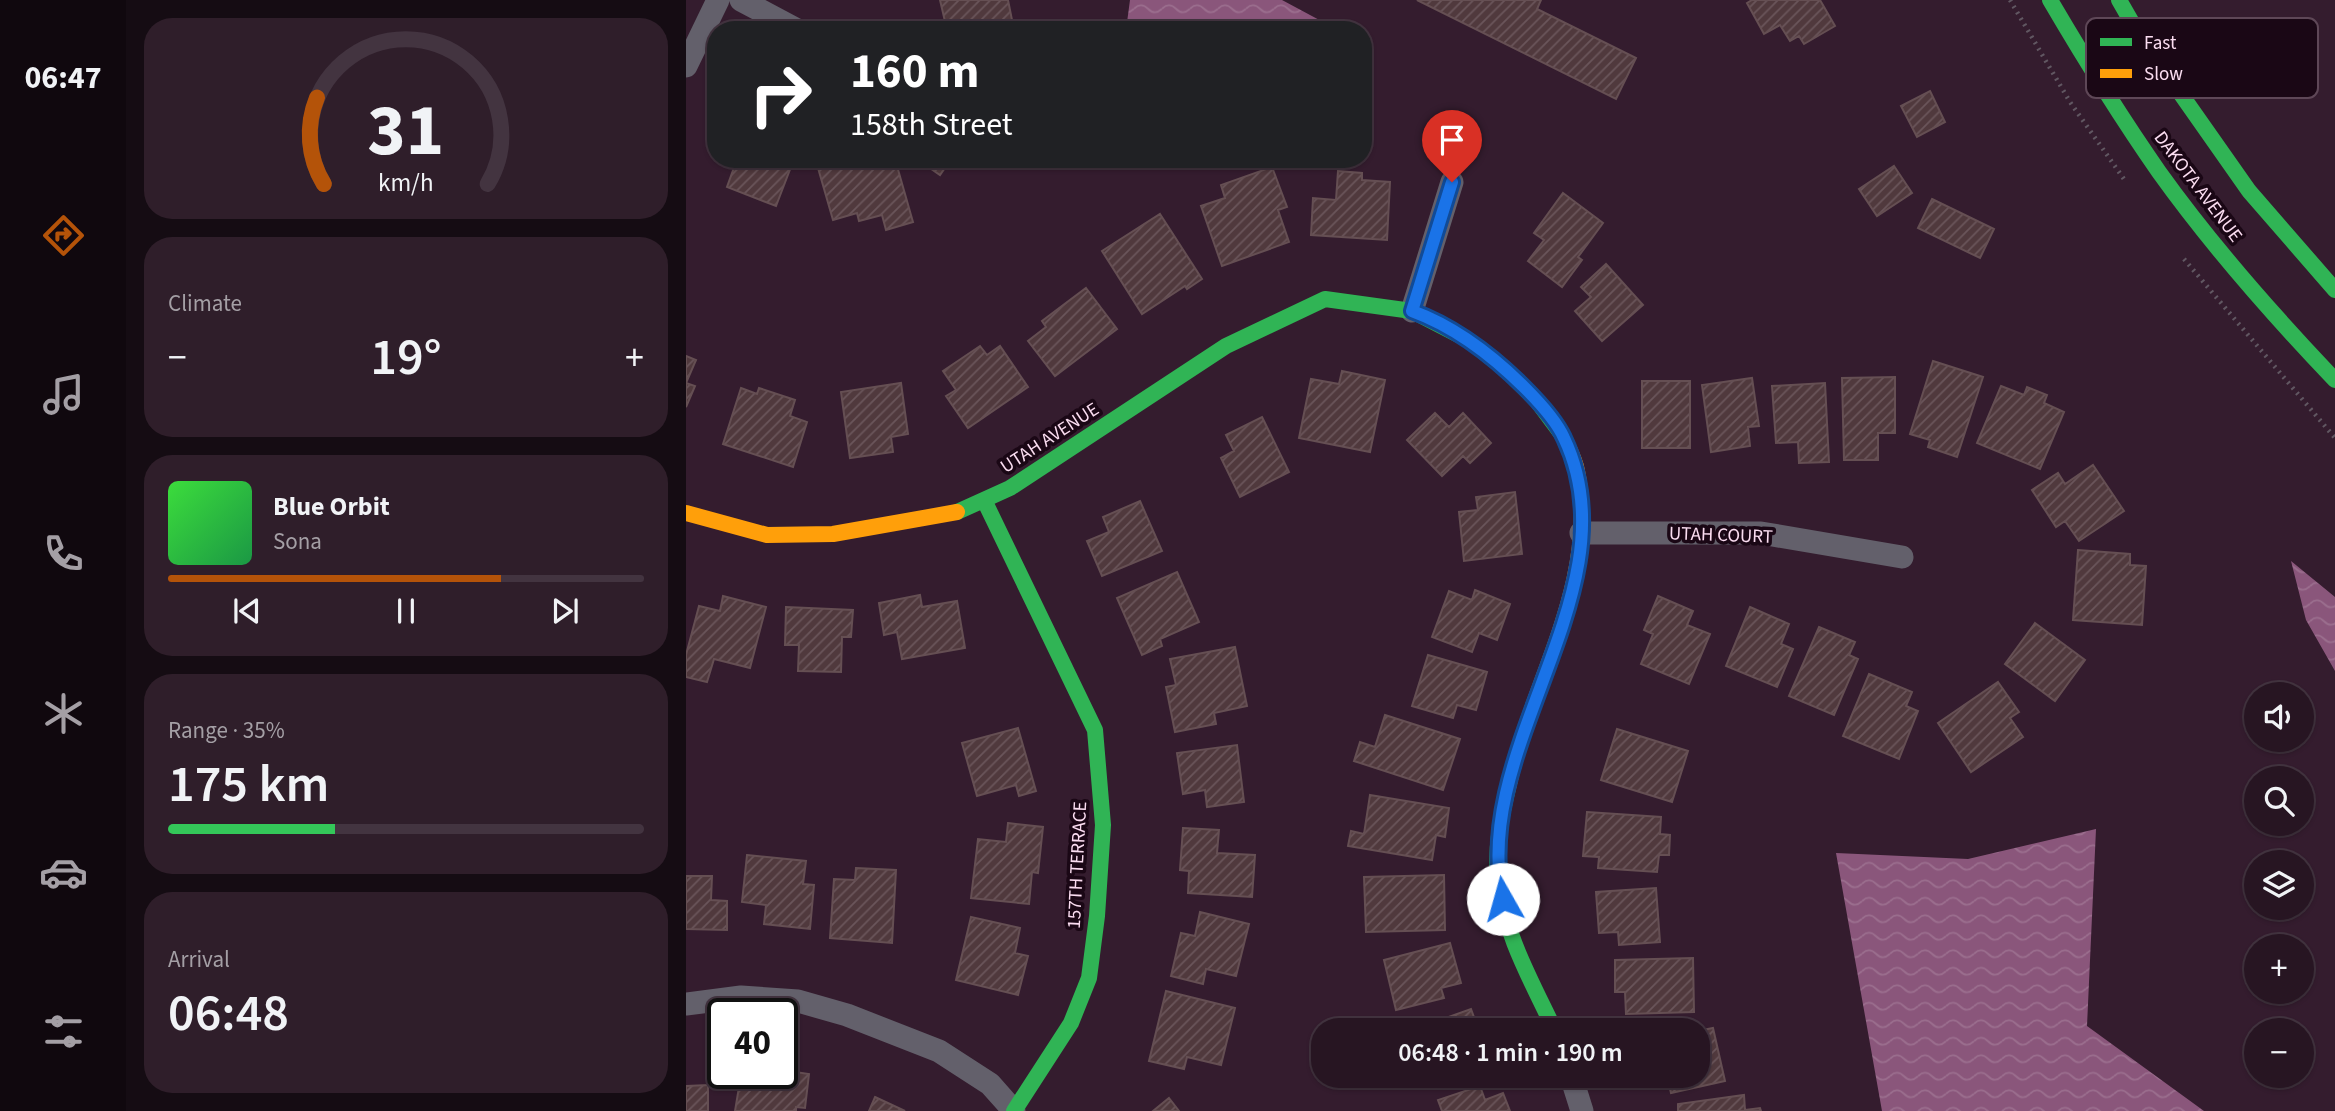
<!DOCTYPE html>
<meta charset="utf-8">
<style>
:root{--surface:#271522;--page:#2f1e2a;--text:#f1f3f6;--muted:#a49fa5;--line:#433440;--accent:#b45309}
body{margin:0;font-family:"Source Sans 3",sans-serif;background:var(--page);color:var(--text);height:100vh;display:flex;flex-direction:column;font-size:26px;white-space:nowrap}
*{box-sizing:border-box;margin:0}
p{font-size:23px;color:var(--muted)}
.icon{flex:none;width:38px;height:38px;fill:none;stroke:currentColor;stroke-width:2;stroke-linecap:round;stroke-linejoin:round}
.map{position:relative;flex:1;overflow:hidden}
.details{display:flex;flex-direction:column;gap:18px;padding:18px;background:#150c13;width:560px}
.details>*{flex:none}
.banner{position:absolute;left:21px;top:21px;width:665px;height:147px;border-radius:28px;box-shadow:0 2px 5px #0004,0 0 0 2px var(--line);background:#202124;color:#fff;overflow:hidden}
.tools{position:absolute;left:1558px;top:682px;display:grid;gap:14px}
.tools a{display:grid;place-items:center;width:70px;height:70px;border-radius:50%;background:var(--surface);box-shadow:0 2px 5px #0004,0 0 0 2px var(--line);font-size:35px}
.speed{position:absolute;left:21px;top:998px;display:flex;gap:14px;font-size:35px;font-weight:700;text-align:center}
.speed>*{display:grid;place-content:center;width:91px;height:91px;border-radius:50%;background:var(--surface);box-shadow:0 2px 5px #0004,0 0 0 2px var(--line);line-height:1}
.speed .limit{border:4px solid #111;border-radius:10px;background:#fff;color:#111}
.pin{position:absolute;display:grid;place-items:center;width:60px;height:60px;color:#fff;margin:-72px -30px;border-radius:50% 50% 50% 0;rotate:-45deg;box-shadow:0 0 7px #0007}
.pin .icon{rotate:45deg}
.me{position:absolute;width:77px;margin:-38px;rotate:353deg;stroke-linejoin:round;filter:drop-shadow(0 0 5px #0008)}
.turn{display:flex;align-items:center;gap:24px;height:147px;padding:0 28px;font-size:32px}
.turn .icon{width:91px;height:91px;stroke-width:2.5}
.turn b{display:block;font-size:49px;line-height:60px}
.big{font-size:52px;font-weight:600;line-height:1.1}
.details .widget{flex:1;display:flex;flex-direction:column;justify-content:center;gap:10px;min-width:0;padding:0 24px;border-radius:28px;background:var(--page)}
.details .dial{align-items:center;gap:0}
.dial svg{height:182px;overflow:visible;fill:none;stroke:var(--line);stroke-width:7;stroke-linecap:round;text-anchor:middle}
.dial text{fill:var(--text);stroke:none}
.song{display:flex;align-items:center;gap:21px}
.cover{width:84px;height:84px;border-radius:10px;background:linear-gradient(135deg,hsl(120 70% 55%),hsl(140 70% 35%))}
.played{height:7px;border-radius:4px;background:linear-gradient(90deg,var(--accent) 70%,var(--line) 70%)}
.keys{display:flex;justify-content:space-around;direction:ltr}
.heat{display:flex;justify-content:space-between;align-items:center;font-size:38px;direction:ltr}
.charge{height:10px;border-radius:5px;background:linear-gradient(90deg,#34c759 35%,var(--line) 0)}
.trip{position:absolute;left:625px;top:1018px;width:399px;height:70px;border-radius:28px;background:var(--surface);box-shadow:0 2px 5px #0004,0 0 0 2px var(--line);font-weight:600;line-height:70px;text-align:center}
main{display:flex;flex:1;min-height:0}
.dock{display:flex;flex-direction:column;width:126px;justify-content:space-around;align-items:center;background:#10080e;color:var(--muted)}
.dock .icon{width:49px;height:49px}
.dock .selected{color:var(--accent)}
.dock b{font-size:32px;color:var(--text)}
.map>svg:first-child{display:block}
</style>
<main>
<nav class="dock">
<b>06:47</b>
<svg class="icon selected" aria-label="directions" viewBox="0 0 24 24"><path d="M12 3l9 9-9 9-9-9zM9 14v-3h6M13 9l2 2-2 2"/></svg>
<svg class="icon" aria-label="music" viewBox="0 0 24 24"><path d="M9 18V5l10-2v13"/><circle cx="6" cy="18" r="3"/><circle cx="16" cy="16" r="3"/></svg>
<svg class="icon" aria-label="phone" viewBox="0 0 24 24"><path d="M5 4h4l2 5-3 2q2 4 5 5l2-3 5 2v4C11 20 4 13 5 4z"/></svg>
<svg class="icon" aria-label="climate" viewBox="0 0 24 24"><path d="M12 3v18M4 7l16 10M4 17L20 7"/></svg>
<svg class="icon" aria-label="car" viewBox="0 0 24 24"><path d="M5 17H2v-5l4-1 3-4h7l3 4 3 1v5h-3M9 17h6M6 11h13"/><circle cx="7" cy="17" r="2"/><circle cx="17" cy="17" r="2"/></svg>
<svg class="icon" aria-label="filters" viewBox="0 0 24 24"><path d="M4 7h16M4 17h16"/><circle cx="9" cy="7" r="2"/><circle cx="15" cy="17" r="2"/></svg>
</nav>
<section class="details">
<div class="widget dial"><svg viewBox="0 0 100 80">
<path d="M14 69A42 42 0 1 1 86 69"/>
<path d="M14 69A42 42 0 0 1 11 31" stroke="#b45309"/>
<text x="50" y="56" font-size="32" font-weight="700">31</text>
<text x="50" y="72" font-size="11">km/h</text>
</svg></div>
<div class="widget"><p>Climate</p>
<div class="heat"><a>−</a><b class="big">19°</b><a>+</a></div>
</div>
<div class="widget">
<div class="song"><i class="cover"></i><div><b>Blue Orbit</b><p>Sona</p></div></div>
<div class="played"></div>
<div class="keys"><svg class="icon" aria-label="previous" viewBox="0 0 24 24"><path d="M18 5L8 12l10 7zM5 5v14"/></svg><svg class="icon" aria-label="pause" viewBox="0 0 24 24"><path d="M8 5v14M16 5v14"/></svg><svg class="icon" aria-label="next" viewBox="0 0 24 24"><path d="M6 5l10 7-10 7zM19 5v14"/></svg></div>
</div>
<div class="widget"><p>Range · 35%</p><b class="big">175 km</b><div class="charge"></div></div>
<div class="widget"><p>Arrival</p><b class="big">06:48</b></div>
</section>
<div class="map">
<svg width="1649" height="1111" viewBox="0 0 1649 1111">
<defs>
<pattern id="water-waves" width="16" height="10" patternUnits="userSpaceOnUse" patternTransform="scale(1.75)"><rect width="16" height="10" fill="#8a567b"/><path d="M0 5q4-4 8 0t8 0" fill="none" stroke="#9b6e8e"/></pattern>
<pattern id="building-hatch" width="6" height="6" patternUnits="userSpaceOnUse" patternTransform="scale(1.75)"><rect width="6" height="6" fill="#50393d"/><path d="M-1 1l2-2M0 6l6-6M5 7l2-2" fill="none" stroke="#6a555a"/></pattern>
</defs>
<rect width="100%" height="100%" fill="#341c2e"/>
<path fill="url(#water-waves)" d="M444 0H596L652 30H440Z
M1605 561 1649 597V671L1620 620Z
M1410 829 1401 1026 1518 1111H1196L1150 853 1282 859Z"/>
<path fill="url(#building-hatch)" stroke="#654f53" stroke-width="2" d="M254 0H322L328 30H261Z
M731 0H855L851 9 950 58 930 99Z
M1066 0H1134L1149 26 1118 44 1113 36 1104 41 1094 25 1078 34 1061 3Z
M1244 91 1259 122 1231 137 1215 106Z
M42 159H108L90 206 41 187 50 162Z
M161 159H209L227 222 200 230 196 215 173 221 171 213 147 220 132 168Z
M231 159H265L254 175Z
M1208 166 1226 193 1191 216 1173 189Z
M586 167 601 207 592 210 603 242 536 266 515 206 539 198 535 185Z
M652 171 676 173V180L704 182 701 240 625 235 627 198 650 200Z
M877 193 917 223 892 257 896 260 876 287 842 261 858 240 848 233Z
M1246 199 1308 229 1294 258 1232 228Z
M474 214 516 279 501 289 499 286 456 314 416 251Z
M920 264 957 305 916 341 889 311 905 297 895 287Z
M400 288 431 329 369 376 342 341 360 327 356 321Z
M294 346 301 355 314 346 342 387 282 428 260 396 270 390 257 371Z
M0 356 10 360 0 383 9 386 0 407Z
M1247 361 1297 377 1271 457 1242 447 1244 440 1224 434Z
M656 371 699 380 684 452 613 438 625 379 653 384Z
M1209 377V433H1192V460H1158L1156 378Z
M1066 378 1073 426 1062 427 1064 446 1025 452 1016 385Z
M956 381H1004V448H956Z
M215 383 222 434 205 437 207 452 164 458 155 392Z
M1139 383 1143 462 1113 463 1112 442 1090 443 1086 386Z
M1315 386 1338 395 1341 387 1361 395 1358 403 1378 412 1354 469 1291 443Z
M55 388 71 394 73 388 109 400 104 416 121 422 107 467 37 444Z
M749 413 763 427 777 413 805 443 784 463 777 456 756 476 721 440Z
M576 417 603 472 554 497 535 458 548 451 540 435Z
M1407 465 1438 511 1393 541 1379 521 1370 527 1346 490 1372 473 1379 484Z
M829 492 836 554 778 561 773 512 792 510 790 497Z
M454 501 476 551 416 576 401 541 423 532 417 517Z
M1392 550 1444 554V565L1460 566 1456 625 1387 620Z
M491 572 513 622 474 639 476 646 456 655 431 598Z
M789 590 824 604 811 640 793 633 786 652 746 637 763 591 786 600Z
M234 595 236 607 271 601 279 648 216 659 211 632 198 635 193 603Z
M37 596 80 607 64 668 28 659 21 682 0 677V655L13 606 34 611Z
M972 596 1007 611 1001 625 1024 634 1003 684 955 664 967 634 958 630Z
M100 607 167 610 165 637H156L155 672 112 671 113 645H99Z
M1064 607 1103 624 1095 644 1107 649 1091 687 1040 666Z
M1349 623 1399 660 1369 701 1319 664Z
M1133 627 1169 642 1163 655 1172 659 1148 715 1103 696Z
M549 647 561 706 528 713 530 724 489 732 480 687 490 685 484 659Z
M742 655 801 672 790 710 771 705 767 718 726 706Z
M1183 674 1226 692 1220 706 1232 711 1213 759 1157 736Z
M1312 682 1333 712 1324 718 1337 737 1285 772 1252 723Z
M699 715 774 739 757 790 668 761 674 742 689 747Z
M332 728 350 791 333 796 330 785 291 796 276 743Z
M931 729 1002 751 986 802 915 780Z
M551 745 558 802 521 807 519 790 497 794 491 753Z
M684 795 763 808 759 837 750 835 746 860 662 846 665 831 678 834Z
M901 812 975 817 974 834 984 835 983 855H973L971 872 912 868 913 857 897 856Z
M322 823 357 827 352 873 346 872 343 904 285 898 292 839 320 842Z
M497 828 533 830 531 853 569 855 566 897 502 893 503 871 494 870Z
M61 855 120 861 117 884 128 885 124 929 78 924 80 905 56 902Z
M170 868 210 870 206 943 144 938 148 879 169 880Z
M758 875 759 930 680 932 678 877Z
M0 876H26L25 900 41 901V930L0 929Z
M970 888 974 942 933 945 932 932 913 933 910 892Z
M514 912 563 924 550 976 520 969 517 984 485 976 495 933 509 936Z
M285 917 334 928 329 953 342 956 332 995 270 980Z
M764 943 775 983 755 988 758 998 710 1010 698 960Z
M1007 958 1008 1012 940 1014 939 992H929V960Z
M480 991 549 1008 535 1065 501 1057 498 1069 463 1061Z
M785 1009 793 1031H727L726 1030Z
M1027 1028 1039 1081 985 1093 981 1076H1012V1031Z
M96 1070 123 1074 119 1108 110 1107V1111H49L53 1087 76 1090 79 1073H96Z
M22 1085V1111H0V1086Z
M794 1086 799 1100 817 1093 824 1111H756L752 1100Z
M1058 1095 1059 1110 1074 1108 1075 1111H992V1104Z
M189 1097 219 1111H183Z
M483 1098 493 1111H467Z"/>
<g fill="none" stroke-linecap="round" stroke-linejoin="round">
<path stroke="#615762" stroke-width="4.5" stroke-dasharray="2 5" stroke-linecap="butt" d="M1324 0 1384 102 1440 182
M1498 259 1649 438"/>
<path stroke="#63606b" stroke-width="23" d="M55 0 111 30
M0 66 32 0
M726 311 766 182
M895 533H1075L1216 557
M0 1004 55 997 112 1001 161 1015 253 1051 304 1084 328 1111
M885 1076 896 1111"/>
<path stroke="#30b455" stroke-width="16" d="M1364 0C1398 58 1434 116 1473 172 1526 246 1586 314 1649 380
M1433 0 1452 33 1563 191 1649 290
M298 500 409 730 417 825 411 916 403 978 385 1023 328 1111
M271 512 324 488 540 346 639 299 726 311 784 341 821 371 851 401 877 436
M822 788C815 817 809 848 812 879 817 932 847 984 869 1031"/>
<path stroke="#ff9f0a" stroke-width="16" d="M0 513 81 535 147 534 271 512
M822 788C845 682 914 583 891 471 889 459 882 447 877 436"/>
</g>
<g fill="none" stroke-linecap="round" stroke-linejoin="round">
<g stroke="#114b97" stroke-width="18">
<path id="route" d="M766 182 726 311C770 327 807 356 839 388 853 402 870 420 878 438 950 589 783 746 817 899"/>
</g>
<use href="#route" stroke="#1a73e8" stroke-width="12"/>
</g>
<g text-anchor="middle" stroke-width="7" stroke-linejoin="round" paint-order="stroke">
<g font-size="19" fill="#fbddf1" stroke="#1a0715">
<text transform="translate(1513 186) rotate(53)" y="7">DAKOTA AVENUE</text>
<text transform="translate(363 437) rotate(-33)" y="7">UTAH AVENUE</text>
<text transform="translate(1035 534) rotate(2)" y="7">UTAH COURT</text>
<text transform="translate(390 865) rotate(-87)" y="7">157TH TERRACE</text>
</g>
</g>
<rect x="1400" y="18" width="232" height="80" rx="10" fill="#1a0715" stroke="#5e4757" stroke-width="2"/>
<rect x="1414" y="38" width="32" height="8" fill="#30b455"/>
<rect x="1414" y="69" width="32" height="9" fill="#ff9f0a"/>
<g font-size="19" fill="#fbddf1">
<text x="1458" y="49">Fast</text>
<text x="1458" y="80">Slow</text>
</g>
</svg>
<div class="tools">
<a><svg class="icon" aria-label="sound" viewBox="0 0 24 24"><path d="M4 9h4l5-4v14l-5-4H4zM17 9q2 3 0 6"/></svg></a>
<a><svg class="icon" aria-label="search" viewBox="0 0 24 24"><circle cx="10" cy="10" r="6"/><path d="M15 15l6 6"/></svg></a>
<a><svg class="icon" aria-label="layers" viewBox="0 0 24 24"><path d="M12 4l9 5-9 5-9-5zM3 14l9 5 9-5"/></svg></a>
<a>+</a>
<a>−</a>
</div>
<div class="speed"><div class="limit">40</div></div>
<div class="pin" style="left:766px;top:182px;background:#d93025"><svg class="icon" aria-label="arrive" viewBox="0 0 24 24"><path d="M6 21V4h12l-3 4 3 4H6"/></svg></div>
<svg class="me" style="left:817px;top:899px" viewBox="-20 -20 40 40"><circle r="19" fill="#fff"/><path d="M0-13L10 11 0 6-10 11z" fill="#1a73e8"/></svg>
<div class="trip">06:48 · 1 min · 190 m</div>
<div class="banner">
<div class="turn"><svg class="icon" aria-label="right" viewBox="0 0 24 24"><path d="M7 20v-9h11M14 6l5 5-5 5"/></svg><div><b>160 m</b>158th Street</div></div>
</div>
</div>
</main>
